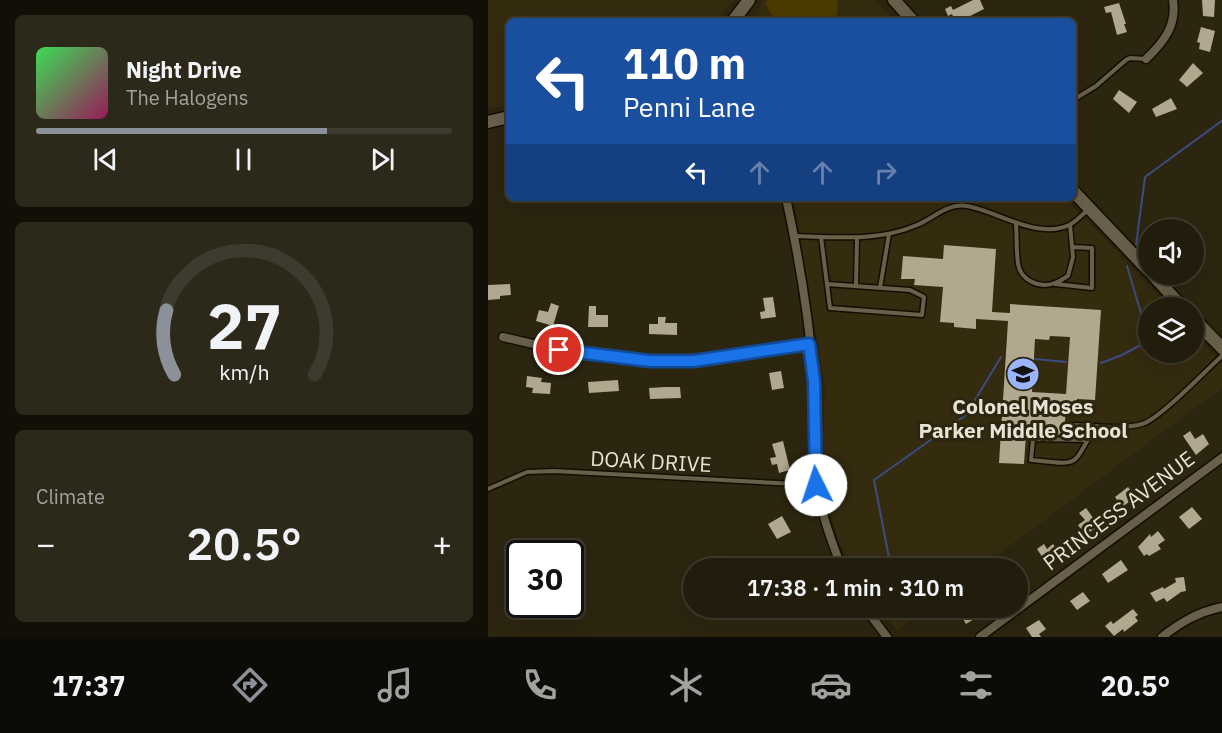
<!DOCTYPE html>
<meta charset="utf-8">
<style>
:root{--surface:#211c0c;--page:#2d291a;--text:#f1f3f6;--muted:#a2a19d;--line:#3e3a2d;--accent:#8c9099}
body{margin:0;font-family:"IBM Plex Sans",sans-serif;background:var(--page);color:var(--text);height:100vh;display:flex;flex-direction:column;font-size:22px;white-space:nowrap}
*{box-sizing:border-box;margin:0}
p{font-size:20px;color:var(--muted)}
.icon{flex:none;width:33px;height:33px;fill:none;stroke:currentColor;stroke-width:2;stroke-linecap:round;stroke-linejoin:round}
.map{position:relative;flex:1;overflow:hidden}
.details{display:flex;flex-direction:column;gap:15px;padding:15px;background:#120f07;width:488px}
.details>*{flex:none}
.top-card{position:absolute;left:18px;top:18px;width:570px;height:183px;border-radius:9px;box-shadow:0 6px 24px #0002,0 0 0 2px var(--line);background:#1a4fa0;color:#fff;overflow:hidden}
.buttons{position:absolute;left:650px;top:219px;display:grid;gap:12px}
.buttons a{display:grid;place-items:center;width:66px;height:66px;border-radius:50%;background:var(--surface);box-shadow:0 6px 24px #0002,0 0 0 2px var(--line);font-size:30px}
.speed{position:absolute;left:18px;top:540px;display:flex;gap:12px;font-size:30px;font-weight:700;text-align:center}
.speed>*{display:grid;place-content:center;width:78px;height:78px;border-radius:50%;background:var(--surface);box-shadow:0 6px 24px #0002,0 0 0 2px var(--line);line-height:1}
.speed .limit{border:3px solid #111;border-radius:9px;background:#fff;color:#111}
.pin{position:absolute;display:grid;place-items:center;width:51px;height:51px;color:#fff;margin:-26px;border:3px solid #fff;border-radius:50%;box-shadow:0 2px 6px #0007}
.me{position:absolute;width:66px;margin:-33px;rotate:356deg;stroke-linejoin:round;filter:drop-shadow(0 0 4px #0008)}
.turn{display:flex;align-items:center;gap:21px;height:126px;padding:0 18px;font-size:27px}
.turn .icon{width:78px;height:78px;stroke-width:2.5}
.turn b{display:block;font-size:42px;line-height:51px}
.lanes{display:flex;align-items:center;height:57px;padding:0 18px;background:#0003;justify-content:center;gap:30px;direction:ltr}
.lanes .off{opacity:.35}
.big{font-size:45px;font-weight:600;line-height:1.1}
.details .tile{flex:1;display:flex;flex-direction:column;justify-content:center;gap:9px;min-width:0;padding:0 21px;border-radius:9px;background:var(--page)}
.details .dial{align-items:center;gap:0}
.dial svg{height:156px;overflow:visible;fill:none;stroke:var(--line);stroke-width:7;stroke-linecap:round;text-anchor:middle}
.dial text{fill:var(--text);stroke:none}
.song{display:flex;align-items:center;gap:18px}
.cover{width:72px;height:72px;border-radius:9px;background:linear-gradient(135deg,hsl(130 70% 55%),hsl(330 70% 35%))}
.played{height:6px;border-radius:3px;background:linear-gradient(90deg,var(--accent) 70%,var(--line) 70%)}
.keys{display:flex;justify-content:space-around;direction:ltr}
.heat{display:flex;justify-content:space-between;align-items:center;font-size:33px;direction:ltr}
.trip{position:absolute;left:195px;top:558px;width:345px;height:60px;border-radius:30px;background:var(--surface);box-shadow:0 6px 24px #0002,0 0 0 2px var(--line);font-weight:600;line-height:60px;text-align:center}
.tab-bar{display:flex;height:96px;justify-content:space-around;align-items:center;background:#0d0b05;color:var(--muted)}
.tab-bar .icon{width:42px;height:42px}
.tab-bar .active{color:var(--accent)}
.tab-bar b{font-size:27px;color:var(--text)}
main{display:flex;flex:1;min-height:0}
.map>svg:first-child{display:block}
</style>
<main>
<section class="details">
<div class="tile">
<div class="song"><i class="cover"></i><div><b>Night Drive</b><p>The Halogens</p></div></div>
<div class="played"></div>
<div class="keys"><svg class="icon" aria-label="previous" viewBox="0 0 24 24"><path d="M18 5L8 12l10 7zM5 5v14"/></svg><svg class="icon" aria-label="pause" viewBox="0 0 24 24"><path d="M8 5v14M16 5v14"/></svg><svg class="icon" aria-label="next" viewBox="0 0 24 24"><path d="M6 5l10 7-10 7zM19 5v14"/></svg></div>
</div>
<div class="tile dial"><svg viewBox="0 0 100 80">
<path d="M14 69A42 42 0 1 1 86 69"/>
<path d="M14 69A42 42 0 0 1 10 36" stroke="#8c9099"/>
<text x="50" y="56" font-size="32" font-weight="700">27</text>
<text x="50" y="72" font-size="11">km/h</text>
</svg></div>
<div class="tile"><p>Climate</p>
<div class="heat"><a>−</a><b class="big">20.5°</b><a>+</a></div>
</div>
</section>
<div class="map">
<svg width="735" height="637" viewBox="0 0 735 637">
<rect width="100%" height="100%" fill="#2c2510"/>
<path fill="#352b0f" d="M0 0H246L229 21H21V104L0 109Z
M276 0H387L407 21H266V18Z
M305 198H577L682 307 660 308V352H705V332L734 363V388L492 568H363L351 541 342 510 338 485 335 440 337 385Z
M390 608H440L409 631Z"/>
<path fill="#4b3b00" d="M281 0H349L350 10 347 21H287L277 3Z"/>
<g fill="none" stroke-linecap="round" stroke-linejoin="round">
<path stroke="#3c4c83" stroke-width="2" d="M648 245 657 177 735 120
M639 266 660 337
M547 359 578 362
M613 363 634 355 660 341
M403 568 386 480 478 415 513 357
M416 608 418 611"/>
</g>
<path fill="#b0a88f" fill-rule="evenodd" d="M485 0H492L496 9 482 16 484 21H467L464 14 460 16 457 9 463 6 465 10Z
M714 0H727L726 17 715 16Z
M631 3 638 24H636L639 32 629 35 623 12 618 13 616 7Z
M713 27 727 31 722 52 711 49 712 43 709 42Z
M705 63 715 73 699 87 691 80Z
M631 90 649 102 641 113 625 99Z
M683 98 689 109 668 117 664 109Z
M456 245 508 249 504 312 522 313V304L613 310 607 400 589 399V409L578 408 576 435 538 434 536 464 511 463 520 321 488 319V329L466 327V323L452 322 455 287 426 285 427 279H413L415 256 455 259ZM562 336 582 337 578 394 544 392 547 339 561 340Z
M22 284 23 295 12 296V299L0 300V285Z
M285 297 288 317 273 319 272 312 277 311 275 298Z
M63 303 71 306 65 326 48 321 51 310 60 312Z
M101 306H108V315H120V327H100Z
M170 317H178L177 323H189V335L161 334V324H170Z
M293 371 296 388 284 390 281 373Z
M39 376 54 378 53 382 63 383 62 394 44 393 45 388 38 387Z
M130 380 131 391 101 393 100 382Z
M177 387H192L193 398 162 399 161 388Z
M702 431 707 439 715 434 721 444 708 455 695 436Z
M295 441 302 470 291 473 289 464 284 465 282 458 288 457 284 444Z
M640 487 648 497 634 507 627 497Z
M704 507 714 519 701 529 691 517Z
M598 508 611 526 597 535 590 525 597 520 591 513Z
M294 516 303 532 289 539 280 524Z
M670 531 677 540 670 545 673 549 661 556 659 554 656 556 650 547 662 534 663 537Z
M556 544 559 549 565 544 571 553 559 564 549 549Z
M633 560 640 570 620 583 614 574Z
M696 577 698 591 693 592 679 602 676 598 668 602 662 593 675 587 676 589 688 582 687 578Z
M595 592 602 601 589 610 582 601Z
M482 608H504L478 624 472 614Z
M645 609 650 615 647 617 650 621 636 632 635 629 626 636 617 626 623 621 625 624Z
M551 620 558 629 551 634 553 637H544L538 628Z"/>
<g fill="none" stroke-linecap="round" stroke-linejoin="round">
<g stroke="#140e00" stroke-width="7">
<path id="lane" d="M585 100 608 86 638 60 642 58 657 59
M528 224C529 236 528 250 530 263 532 280 551 289 567 283 571 282 576 278 580 276L585 257 582 225
M307 236C348 237 390 242 429 225 446 218 459 203 479 206 509 211 549 240 581 225 587 223 593 215 599 211
M333 237 342 308 434 315 436 297 422 290 339 284
M567 284 604 288V248L584 247
M368 286 369 238
M392 288 401 234
M581 425C602 425 634 430 654 424 672 419 719 369 735 355
M600 440 545 439 543 460C595 465 582 468 608 426
M0 489 39 472 66 471 327 485"/>
</g>
<g stroke="#140e00" stroke-width="11">
<path id="street" d="M658 59C676 42 689 25 685 0
M298 198C311 257 321 319 326 380 328 409 324 438 326 467 329 502 341 536 354 568
M15 337C77 352 143 367 207 360 245 357 283 349 321 344
M377 608 399 637
M492 637 735 457
M674 637C693 622 710 612 735 607"/>
</g>
<g stroke="#140e00" stroke-width="15">
<path id="secondary" d="M406 0 425 21
M245 21 261 0
M0 122 21 117
M585 191 660 270
M664 274 695 308
M705 318 735 349"/>
</g>
<use href="#lane" stroke="#68604a" stroke-width="4"/>
<use href="#street" stroke="#68604a" stroke-width="8"/>
<use href="#secondary" stroke="#68604a" stroke-width="12"/>
</g>
<g fill="none" stroke-linecap="round" stroke-linejoin="round">
<g stroke="#114b97" stroke-width="15">
<path id="route" d="M71 350 162 361H206L321 344 326 381 328 485"/>
</g>
<use href="#route" stroke="#1a73e8" stroke-width="10"/>
</g>
<defs>
<g id="school-disc" transform="scale(1.725)"><circle r="9.5" fill="#9cb4fd" stroke="#2c2510"/><path d="M0-5L7-2L0 1L-7-2ZM-4 1L0 2.5L4 1V4Q0 6-4 4Z" fill="#111"/></g>
</defs>
<g fill-rule="evenodd">
<use href="#school-disc" x="535" y="374"/>
</g>
<g text-anchor="middle" stroke-width="6" stroke-linejoin="round" paint-order="stroke">
<g font-size="21" font-weight="bold" fill="#e6e2d5" stroke="#2c2510">
<text x="535" y="414">Colonel Moses<tspan x="535" dy="24">Parker Middle School</tspan></text>
</g>
<g font-size="21" fill="#e6e2d5" stroke="#2c2510">
<text transform="translate(163 462) rotate(3)" y="7">DOAK DRIVE</text>
<text transform="translate(631 511) rotate(-37)" y="7">PRINCESS AVENUE</text>
</g>
</g>
</svg>
<div class="buttons">
<a><svg class="icon" aria-label="sound" viewBox="0 0 24 24"><path d="M4 9h4l5-4v14l-5-4H4zM17 9q2 3 0 6"/></svg></a>
<a><svg class="icon" aria-label="layers" viewBox="0 0 24 24"><path d="M12 4l9 5-9 5-9-5zM3 14l9 5 9-5"/></svg></a>
</div>
<div class="speed"><div class="limit">30</div></div>
<div class="pin" style="left:71px;top:350px;background:#d93025"><svg class="icon" aria-label="arrive" viewBox="0 0 24 24"><path d="M6 21V4h12l-3 4 3 4H6"/></svg></div>
<svg class="me" style="left:328px;top:485px" viewBox="-20 -20 40 40"><circle r="19" fill="#fff"/><path d="M0-13L10 11 0 6-10 11z" fill="#1a73e8"/></svg>
<div class="trip">17:38 · 1 min · 310 m</div>
<div class="top-card">
<div class="turn"><svg class="icon" aria-label="left" viewBox="0 0 24 24"><path d="M17 20v-9H6M10 6l-5 5 5 5"/></svg><div><b>110 m</b>Penni Lane</div></div>
<div class="lanes"><svg class="icon" aria-label="left" viewBox="0 0 24 24"><path d="M17 20v-9H6M10 6l-5 5 5 5"/></svg><svg class="icon off" aria-label="ahead" viewBox="0 0 24 24"><path d="M12 20V5M6 11l6-6 6 6"/></svg><svg class="icon off" aria-label="ahead" viewBox="0 0 24 24"><path d="M12 20V5M6 11l6-6 6 6"/></svg><svg class="icon off" aria-label="right" viewBox="0 0 24 24"><path d="M7 20v-9h11M14 6l5 5-5 5"/></svg></div>
</div>
</div>
</main>
<nav class="tab-bar">
<b>17:37</b>
<svg class="icon active" aria-label="directions" viewBox="0 0 24 24"><path d="M12 3l9 9-9 9-9-9zM9 14v-3h6M13 9l2 2-2 2"/></svg>
<svg class="icon" aria-label="music" viewBox="0 0 24 24"><path d="M9 18V5l10-2v13"/><circle cx="6" cy="18" r="3"/><circle cx="16" cy="16" r="3"/></svg>
<svg class="icon" aria-label="phone" viewBox="0 0 24 24"><path d="M5 4h4l2 5-3 2q2 4 5 5l2-3 5 2v4C11 20 4 13 5 4z"/></svg>
<svg class="icon" aria-label="climate" viewBox="0 0 24 24"><path d="M12 3v18M4 7l16 10M4 17L20 7"/></svg>
<svg class="icon" aria-label="car" viewBox="0 0 24 24"><path d="M5 17H2v-5l4-1 3-4h7l3 4 3 1v5h-3M9 17h6M6 11h13"/><circle cx="7" cy="17" r="2"/><circle cx="17" cy="17" r="2"/></svg>
<svg class="icon" aria-label="filters" viewBox="0 0 24 24"><path d="M4 7h16M4 17h16"/><circle cx="9" cy="7" r="2"/><circle cx="15" cy="17" r="2"/></svg>
<b>20.5°</b>
</nav>
